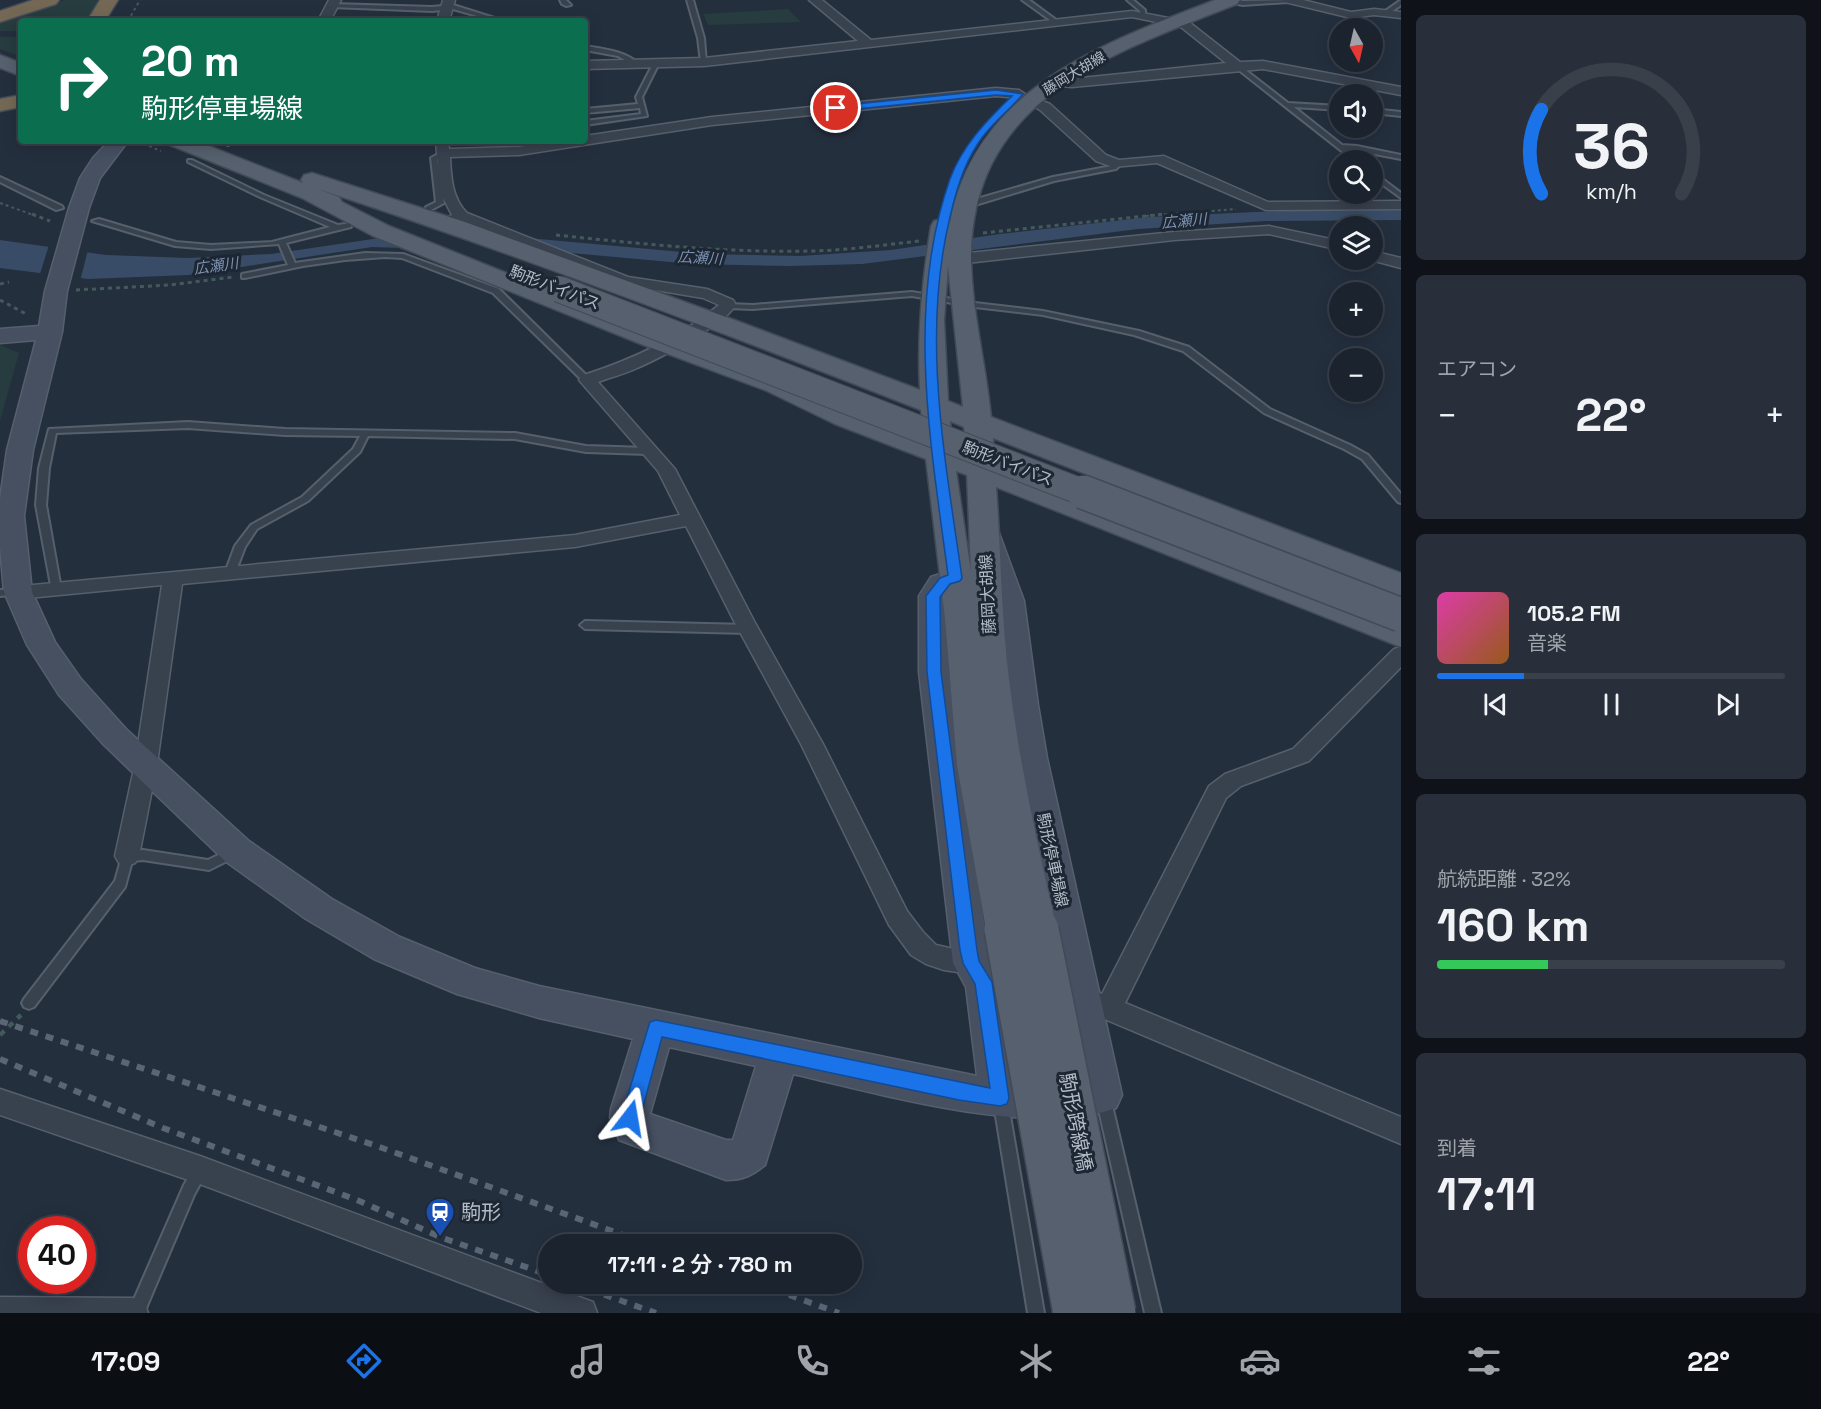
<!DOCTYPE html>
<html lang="ja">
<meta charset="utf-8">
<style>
:root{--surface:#1b232e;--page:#282f3a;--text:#f1f3f6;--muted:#a0a4aa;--line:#39404a;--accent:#1a73e8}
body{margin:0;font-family:"Space Grotesk","Noto Sans JP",sans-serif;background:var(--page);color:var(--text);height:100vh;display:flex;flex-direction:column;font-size:22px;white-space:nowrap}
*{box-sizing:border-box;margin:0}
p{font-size:20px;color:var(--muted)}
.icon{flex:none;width:33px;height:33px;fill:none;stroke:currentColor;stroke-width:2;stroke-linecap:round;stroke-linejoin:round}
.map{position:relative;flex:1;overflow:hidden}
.details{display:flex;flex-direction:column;gap:15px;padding:15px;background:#0f1319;width:420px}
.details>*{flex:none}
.banner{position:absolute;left:18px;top:18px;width:570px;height:126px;border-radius:6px;box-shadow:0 3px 15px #0003,0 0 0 2px var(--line);background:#0b6e4f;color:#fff;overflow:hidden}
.needle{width:39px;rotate:172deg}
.controls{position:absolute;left:1329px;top:18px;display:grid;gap:12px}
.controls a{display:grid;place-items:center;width:54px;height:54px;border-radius:50%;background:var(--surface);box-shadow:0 3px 15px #0003,0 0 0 2px var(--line);font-size:30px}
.speed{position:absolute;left:18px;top:1216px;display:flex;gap:12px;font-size:30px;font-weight:700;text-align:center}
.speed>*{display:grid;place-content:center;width:78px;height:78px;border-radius:50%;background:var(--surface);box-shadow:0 3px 15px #0003,0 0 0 2px var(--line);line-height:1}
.speed .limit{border:9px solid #d22;background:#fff;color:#111}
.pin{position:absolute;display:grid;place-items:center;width:51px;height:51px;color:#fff;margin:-26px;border:3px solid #fff;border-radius:50%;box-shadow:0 2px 6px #0007}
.me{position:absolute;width:66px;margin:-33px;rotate:14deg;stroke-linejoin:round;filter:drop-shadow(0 0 4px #0008)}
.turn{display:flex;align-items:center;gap:21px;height:126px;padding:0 24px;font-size:27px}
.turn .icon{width:78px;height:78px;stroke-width:2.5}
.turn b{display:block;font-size:42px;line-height:51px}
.big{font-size:45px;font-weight:600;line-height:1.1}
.details .widget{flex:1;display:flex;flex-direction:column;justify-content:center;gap:9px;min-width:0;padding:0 21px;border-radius:9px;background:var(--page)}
.details .dial{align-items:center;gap:0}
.dial svg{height:156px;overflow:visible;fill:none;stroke:var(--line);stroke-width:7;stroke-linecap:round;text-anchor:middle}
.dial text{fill:var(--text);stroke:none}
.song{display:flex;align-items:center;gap:18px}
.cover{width:72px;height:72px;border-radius:9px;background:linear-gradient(135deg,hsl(320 70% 55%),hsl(30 70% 35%))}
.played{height:6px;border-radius:3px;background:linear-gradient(90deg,var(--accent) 25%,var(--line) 25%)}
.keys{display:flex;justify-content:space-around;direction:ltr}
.heat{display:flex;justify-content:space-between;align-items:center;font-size:33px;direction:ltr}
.charge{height:9px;border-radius:4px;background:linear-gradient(90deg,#34c759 32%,var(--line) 0)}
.trip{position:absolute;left:538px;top:1234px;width:324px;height:60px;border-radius:30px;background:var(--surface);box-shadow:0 3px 15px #0003,0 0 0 2px var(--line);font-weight:600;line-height:60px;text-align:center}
.dock{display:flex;height:96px;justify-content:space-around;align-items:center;background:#0b0e12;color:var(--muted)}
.dock .icon{width:42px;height:42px}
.dock .on{color:var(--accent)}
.dock b{font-size:27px;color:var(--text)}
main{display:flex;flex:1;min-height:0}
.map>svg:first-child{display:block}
</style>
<main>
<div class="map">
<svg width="1401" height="1313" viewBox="0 0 1401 1313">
<rect width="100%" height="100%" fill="#242f3e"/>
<path fill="#263c3f" d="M65 0H101L88 21H21V31H0V22Z
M788 9 801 22 708 25 703 14Z
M0 37H21V57L0 49Z
M0 345 19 353 0 421Z"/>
<path fill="#394c67" d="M1300 210H1401V220L1266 221 1138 229 862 264 790 266 693 264 571 253 372 247 188 275 88 279 0 268V240L106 255 188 258 271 254 373 239 409 237 528 238 704 254 800 256 891 250 1000 234 1149 217Z"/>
<path fill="#242f3e" d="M461 233 518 234 580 257 409 252 372 236Z
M49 245 88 250 80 281 39 277Z"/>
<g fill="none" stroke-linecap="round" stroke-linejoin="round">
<g stroke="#565f6c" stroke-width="4">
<path id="lane" d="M560 0H566L571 5 566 6 562 4Z
M687 0H693L704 38 706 63 701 62 698 38Z
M1022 0H1029L1059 22 1054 23Z
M1127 0H1133L1145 10V16H1141L1140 11Z
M1226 0 1243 1 1292 0 1289 2 1243 5 1226 2Z
M1401 0V5L1388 14H1384V12Z
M333 4 432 7 453 5 504 21H495L453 9 432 11 331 7V5Z
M585 46C604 49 626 51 640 65L635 66 618 56 585 50Z
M653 64 658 65 642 97 647 116 585 125V121L641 114 640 108 585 113V109L638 104 636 97Z
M1235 65H1239L1288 103 1340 106V110L1294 107 1342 145 1357 146 1401 155V159L1348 149 1360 160H1353L1235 67Z
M1372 109 1401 112V116L1372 113Z
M227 141H237L228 145 225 143Z
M442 152 447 153 437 159 444 203 429 211H426V207L436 202 431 158Z
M188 160H192L264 195 338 225 351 223V227L286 243 295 263 365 253 403 254 499 289 591 380 590 382H584L493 293 402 258 385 257 345 260 303 266 245 278H242V274L288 265 279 244 211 249 175 246 92 221 99 219 176 242 211 245 272 242 330 227 260 197 188 162Z
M1118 162 1121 164 1116 169 1054 181 975 205H967L963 203 1053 177 1112 166Z
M1372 171 1401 193V198L1372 177Z
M0 177 62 206 63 208 56 210 0 182Z
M912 292 975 303 1043 311 1139 331 1189 347 1270 409 1350 445 1368 455 1401 494V503L1398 502 1362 459 1344 449 1264 413 1183 351 1134 335 1043 315 975 307 912 296 753 309 728 308 724 306 728 304 753 305Z
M188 422 285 429 515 433 586 446 647 448 651 451 647 454 586 452 515 439 368 436 360 452 308 501 257 529 245 547 235 573 230 576 225 573 235 546 251 525 302 497 353 449 360 436 285 435 188 428 56 433 49 468 46 505 61 589 60 591H52L36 505 39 468 49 429Z
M18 589 23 592 22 594 0 596V590Z
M585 621 748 625 753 629 748 633 585 629 580 625Z
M235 847 239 849 241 852 239 855 209 870 143 860 132 861 125 887 34 1007 29 1009 24 1007 22 1003 24 999 115 881 123 853 143 850 208 860Z
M1103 1091 1108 1092 1110 1097 1161 1313H1145L1096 1097 1098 1092Z
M1001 1098 1006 1099 1008 1104 1044 1313H1028L994 1104 996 1099Z
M200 1164 205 1166 207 1171 194 1195 144 1313H128L184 1185 195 1166Z"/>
</g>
<g stroke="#565f6c" stroke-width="3">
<path id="street" d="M329 0H341L330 21H318Z
M443 0H455L449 21H437Z
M809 0H822L871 40 1132 11 1189 22 1240 62 1263 61 1401 87V95L1263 69 1072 87 1051 85 1049 82 1055 78 1072 79 1226 63 1181 27 1132 17 704 66 585 69V61L704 58 858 41Z
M1283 0H1303L1351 12 1374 9 1401 12V18L1374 15 1351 18 1285 2Z
M996 88 1019 90 1025 94 1019 98 996 96 712 125 519 155 450 157C451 177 452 198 467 213L628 277 707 289 733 300 735 303C736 319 654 361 637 368 625 374 611 377 598 382L675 469 754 621 823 744 907 911 923 932 936 945 980 955 984 963 980 971 971 974 944 970 926 964 911 955 889 925 801 744 734 621 686 526 575 547 182 584 157 764 139 856 135 863 127 866 119 863 115 856 135 764 162 585 18 599 11 597 8 592 11 587 575 535 680 515 658 471 579 380 581 376C631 360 678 339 719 305L703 298 620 284 462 221 444 227 439 226 437 223 452 215 440 192 436 141H448L449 149 519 147 556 141H585V136L712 117Z
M1031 97 1050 104 1106 155 1119 160 1164 156 1268 202 1401 201V209L1266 210 1157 163 1113 167 1096 161 1040 110 1025 101 1027 98Z
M1269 226 1340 241V250L1269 234 1174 240 958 264 950 259 958 254 1174 232Z
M1372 251 1401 258V268L1371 260Z
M1401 647V667L1309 761 1241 786 1226 798 1125 1003 1401 1117V1144L1088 1012 1084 1004 1088 996 1097 992 1102 994 1209 786 1225 774 1293 749 1394 649Z
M0 1089 200 1156 582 1298 593 1302 597 1313H541L200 1184 0 1115Z
M0 1297 133 1298 144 1302 148 1313H0Z"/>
</g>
<g stroke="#565f6c" stroke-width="3">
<path id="secondary" d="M109 141H128L100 178 89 208 67 291 62 332 33 450 24 516 32 592 55 642 81 679 126 729 249 841 332 899 400 937 475 968 539 986 977 1076 966 987 953 963 919 672V596L931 577 955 569 965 571 969 578C963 587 953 587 947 596L949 672 989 959 1003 983 1017 1080 1079 1079 1015 758 1006 705 996 601 972 531 976 525 986 522 996 525 1024 601 1038 705 1047 758 1122 1095 1116 1108C1034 1139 878 1093 793 1074L765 1165C753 1175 743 1180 726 1180L619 1140 610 1118 611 1109 633 1039 539 1018 457 994 374 959 306 919 225 861 104 745 59 695 27 645 4 592 0 547V499L7 450 36 340 0 343V329L39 326 45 291 69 208 80 178 93 158ZM669 1047 756 1066 733 1140H726L650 1114Z"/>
</g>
<g stroke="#414a57" stroke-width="3">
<path id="primary" d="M1215 0H1240L1237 4C1111 54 970 98 971 260 972 312 986 365 991 417L1401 573V596L993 438 995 466 1401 623V647L996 487C1001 551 1001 615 1009 679 1019 763 1038 847 1057 930L1051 942 1037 947 1023 942 1021 938 1020 941 1006 946 992 941 986 929 957 765 945 618 926 459 835 424 765 390 641 344 373 236 302 198 170 145 167 141H196L303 183 301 180 304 175 312 173 465 222 737 321 920 390C917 335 922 281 931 226L934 221 942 219 950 222C977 87 1102 44 1215 0ZM318 189C522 256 722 332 921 410L924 439 855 412 783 378 659 334 389 226 342 202 339 197ZM948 266 963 407 948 401 944 320ZM950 421 964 427 966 455 953 450ZM956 471 967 475 971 572Z
M0 55 21 63V76L0 68Z"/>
</g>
<g stroke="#434c59" stroke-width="3">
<path id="highway" d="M33 0H59L56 4 0 22V11Z
M100 0H118L105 21H87Z
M21 95V107L0 111V99Z"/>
</g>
<path stroke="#44595c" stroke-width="2" stroke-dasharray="3 3" stroke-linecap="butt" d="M128 21 140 0
M149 146 161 151
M0 203 36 216
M1146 216 1236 209"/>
<path stroke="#44595c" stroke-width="3" stroke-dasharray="4 4" stroke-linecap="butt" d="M32 214 50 221
M983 233 1165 214
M556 235C642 244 727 253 813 251 849 250 884 245 919 241
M0 284 9 282
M76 290 170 285 233 277
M0 300 28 315"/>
<path stroke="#44595c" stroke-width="4.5" stroke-dasharray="6 6" stroke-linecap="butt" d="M0 1035 21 1015"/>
<use href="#lane" fill="#38414e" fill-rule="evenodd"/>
<use href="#street" fill="#38414e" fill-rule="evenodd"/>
<use href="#secondary" fill="#465061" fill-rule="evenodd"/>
<use href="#primary" fill="#56606e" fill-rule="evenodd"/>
<use href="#highway" fill="#746855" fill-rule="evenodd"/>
<path stroke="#5a6575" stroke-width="6" stroke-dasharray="8 8" stroke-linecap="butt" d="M0 1021 374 1145 651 1245
M0 1059 163 1128 357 1200 440 1237 549 1275
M574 1284 656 1313
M759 1284 839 1313"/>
<g stroke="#414a57" stroke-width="28" stroke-linecap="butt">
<path id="primary-bridge-far2" d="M559 289 1087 494"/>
</g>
<g stroke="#414a57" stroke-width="36" stroke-linecap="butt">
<path id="primary-bridge-far1" d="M1083 492 1401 615"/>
</g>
<g stroke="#414a57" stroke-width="46" stroke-linecap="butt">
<path id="primary-bridge" d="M1006 929 1075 1313
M1037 930 1114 1313"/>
</g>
<use href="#primary-bridge-far2" stroke="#56606e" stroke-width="26"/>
<use href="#primary-bridge-far1" stroke="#56606e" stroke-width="33"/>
<use href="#primary-bridge" stroke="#56606e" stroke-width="43"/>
</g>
<path fill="#1a73e8" stroke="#114b97" stroke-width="1.5" d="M996 90 1023 94C1008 112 989 125 977 145 963 167 956 191 950 217 921 336 945 458 962 578L960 581 950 584 940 597 941 672 977 950 979 961 992 982 1009 1098 1007 1104 1000 1106 959 1100 662 1037 640 1118 637 1124 630 1126 624 1124 621 1118 648 1028 650 1022 656 1020 990 1088 975 984 963 963 960 950 927 672 926 596 940 578 948 575C931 446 905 306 950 179 962 146 987 120 1012 96L996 95 836 111 832 108 836 106Z"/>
<defs>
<g id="station-pin" transform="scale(1.5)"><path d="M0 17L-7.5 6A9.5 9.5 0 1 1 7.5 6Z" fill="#1a4fb4" stroke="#1d2633"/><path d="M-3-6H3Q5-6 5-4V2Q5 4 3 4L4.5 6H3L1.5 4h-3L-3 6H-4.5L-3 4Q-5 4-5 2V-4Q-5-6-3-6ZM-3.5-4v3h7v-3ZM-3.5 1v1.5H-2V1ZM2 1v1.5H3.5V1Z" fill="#fff"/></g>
</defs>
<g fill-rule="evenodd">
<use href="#station-pin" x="440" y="1212"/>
</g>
<g text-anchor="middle" stroke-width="6" stroke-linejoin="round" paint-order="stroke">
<g font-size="14" fill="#b4bcc9" stroke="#1d2633">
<text transform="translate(1074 73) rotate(-31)" y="5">藤岡大胡線</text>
</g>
<g font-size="15" font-style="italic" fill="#7c92b1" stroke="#1d2633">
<text transform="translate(1184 221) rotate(-5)" y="5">広瀬川</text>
<text transform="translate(700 258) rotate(3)" y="5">広瀬川</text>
<text transform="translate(216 266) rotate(-8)" y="5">広瀬川</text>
</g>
<g font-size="16" fill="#b4bcc9" stroke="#1d2633">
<text transform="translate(555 287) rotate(21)" y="6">駒形バイパス</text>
<text transform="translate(1008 463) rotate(21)" y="6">駒形バイパス</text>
<text transform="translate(987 594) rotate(-93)" y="6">藤岡大胡線</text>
<text transform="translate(1053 860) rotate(78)" y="6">駒形停車場線</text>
</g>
<g font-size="20" fill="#b4bcc9" stroke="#1d2633">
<text transform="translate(1076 1122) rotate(79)" y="7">駒形跨線橋</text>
</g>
<g font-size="20" fill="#b4bcc9" stroke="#1d2633" text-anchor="start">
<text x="461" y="1219">駒形</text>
</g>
</g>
</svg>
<div class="controls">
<a><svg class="needle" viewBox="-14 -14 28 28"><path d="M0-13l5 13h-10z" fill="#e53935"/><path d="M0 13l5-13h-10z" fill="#a0a4aa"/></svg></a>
<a><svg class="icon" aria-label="sound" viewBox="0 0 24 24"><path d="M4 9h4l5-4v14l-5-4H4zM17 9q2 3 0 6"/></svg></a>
<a><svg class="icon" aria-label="search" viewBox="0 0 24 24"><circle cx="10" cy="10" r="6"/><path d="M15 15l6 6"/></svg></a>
<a><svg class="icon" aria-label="layers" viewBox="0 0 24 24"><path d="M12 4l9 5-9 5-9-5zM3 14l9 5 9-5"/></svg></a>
<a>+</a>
<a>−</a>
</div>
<div class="speed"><div class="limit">40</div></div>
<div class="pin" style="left:836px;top:108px;background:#d93025"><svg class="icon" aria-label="arrive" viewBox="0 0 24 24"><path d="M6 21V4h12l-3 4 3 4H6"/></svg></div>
<svg class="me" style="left:630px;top:1118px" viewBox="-20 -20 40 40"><path d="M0-17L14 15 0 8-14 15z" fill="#1a73e8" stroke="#fff" stroke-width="4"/></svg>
<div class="trip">17:11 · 2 分 · 780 m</div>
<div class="banner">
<div class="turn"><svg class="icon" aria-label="right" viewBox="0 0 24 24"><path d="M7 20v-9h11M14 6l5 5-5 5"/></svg><div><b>20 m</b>駒形停車場線</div></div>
</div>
</div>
<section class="details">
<div class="widget dial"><svg viewBox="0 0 100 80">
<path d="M14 69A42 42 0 1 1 86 69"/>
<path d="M14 69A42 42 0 0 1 14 26" stroke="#1a73e8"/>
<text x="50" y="56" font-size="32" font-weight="700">36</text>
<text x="50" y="72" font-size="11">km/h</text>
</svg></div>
<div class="widget"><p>エアコン</p>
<div class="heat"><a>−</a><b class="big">22°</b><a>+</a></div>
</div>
<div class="widget">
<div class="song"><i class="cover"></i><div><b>105.2 FM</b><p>音楽</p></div></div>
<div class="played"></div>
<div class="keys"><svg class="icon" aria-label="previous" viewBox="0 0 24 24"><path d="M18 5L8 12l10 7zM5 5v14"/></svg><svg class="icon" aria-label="pause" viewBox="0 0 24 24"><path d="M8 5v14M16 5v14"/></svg><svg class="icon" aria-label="next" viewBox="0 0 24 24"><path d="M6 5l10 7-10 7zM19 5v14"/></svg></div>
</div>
<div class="widget"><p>航続距離 · 32%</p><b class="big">160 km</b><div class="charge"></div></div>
<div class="widget"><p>到着</p><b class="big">17:11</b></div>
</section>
</main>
<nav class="dock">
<b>17:09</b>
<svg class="icon on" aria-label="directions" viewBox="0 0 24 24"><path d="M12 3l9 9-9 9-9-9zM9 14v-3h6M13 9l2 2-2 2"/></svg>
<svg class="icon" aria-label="music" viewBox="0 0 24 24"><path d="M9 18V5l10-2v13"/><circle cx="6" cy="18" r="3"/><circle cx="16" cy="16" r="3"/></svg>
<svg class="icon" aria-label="phone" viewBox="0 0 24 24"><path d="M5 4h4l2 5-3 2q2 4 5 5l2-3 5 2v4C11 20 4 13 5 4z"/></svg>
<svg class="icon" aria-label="climate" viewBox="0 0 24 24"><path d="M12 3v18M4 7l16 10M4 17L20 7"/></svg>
<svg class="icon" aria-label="car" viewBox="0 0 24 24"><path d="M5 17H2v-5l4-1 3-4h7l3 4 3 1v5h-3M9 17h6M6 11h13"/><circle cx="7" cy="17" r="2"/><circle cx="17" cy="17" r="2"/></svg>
<svg class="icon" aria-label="filters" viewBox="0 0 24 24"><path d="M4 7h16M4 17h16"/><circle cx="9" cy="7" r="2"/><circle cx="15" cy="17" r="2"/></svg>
<b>22°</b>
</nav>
